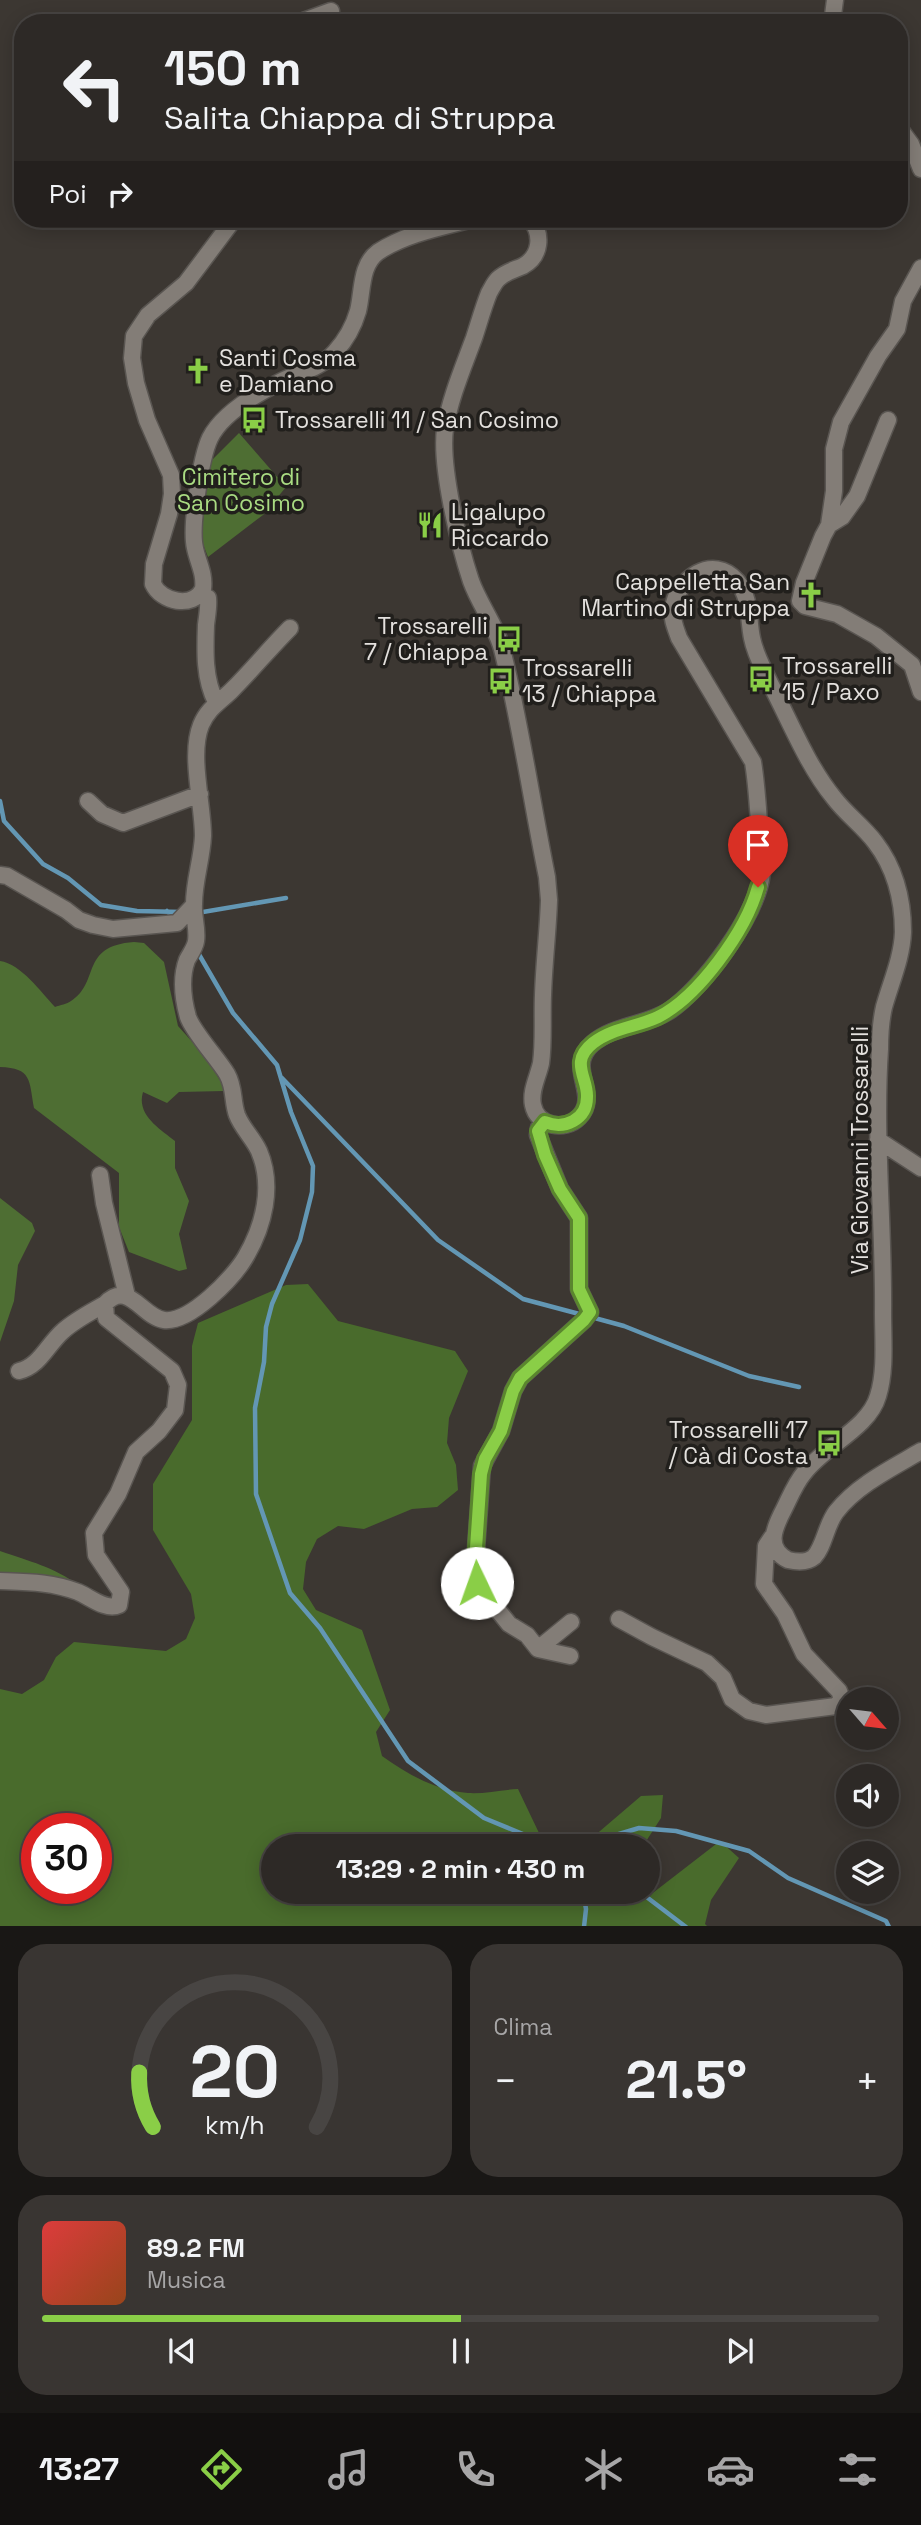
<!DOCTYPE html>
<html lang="it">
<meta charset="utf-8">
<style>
:root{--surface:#2d2926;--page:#393532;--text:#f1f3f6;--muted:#a7a6a7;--line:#484543;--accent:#8ace47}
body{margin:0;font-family:"Space Grotesk",sans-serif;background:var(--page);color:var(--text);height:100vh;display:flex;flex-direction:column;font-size:26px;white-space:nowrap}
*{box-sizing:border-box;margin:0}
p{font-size:23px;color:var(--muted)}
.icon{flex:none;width:38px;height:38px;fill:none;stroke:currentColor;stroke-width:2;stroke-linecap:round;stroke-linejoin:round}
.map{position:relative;height:1926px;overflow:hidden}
.details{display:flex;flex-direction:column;gap:18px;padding:18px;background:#191715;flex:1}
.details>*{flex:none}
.top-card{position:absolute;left:14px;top:14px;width:894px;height:214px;border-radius:28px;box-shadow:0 4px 18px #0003,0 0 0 2px var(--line);background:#2d2926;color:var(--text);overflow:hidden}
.needle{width:46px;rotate:118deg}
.buttons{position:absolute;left:836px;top:1687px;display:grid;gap:14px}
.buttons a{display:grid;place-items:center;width:63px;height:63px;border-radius:50%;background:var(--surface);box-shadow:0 4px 18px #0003,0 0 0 2px var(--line);font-size:35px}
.speed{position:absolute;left:21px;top:1813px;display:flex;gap:14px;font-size:35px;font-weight:700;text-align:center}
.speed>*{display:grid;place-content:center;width:91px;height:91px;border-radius:50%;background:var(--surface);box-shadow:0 4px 18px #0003,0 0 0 2px var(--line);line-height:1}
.speed .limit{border:10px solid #d22;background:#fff;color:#111}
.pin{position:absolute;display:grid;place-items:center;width:60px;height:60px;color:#fff;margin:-72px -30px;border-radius:50% 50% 50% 0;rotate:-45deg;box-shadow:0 0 7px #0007}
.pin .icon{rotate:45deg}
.me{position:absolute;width:77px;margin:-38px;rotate:357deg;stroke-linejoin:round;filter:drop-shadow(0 0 5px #0008)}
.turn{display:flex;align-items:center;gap:24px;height:147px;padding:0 35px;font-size:32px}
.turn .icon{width:91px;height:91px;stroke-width:2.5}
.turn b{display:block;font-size:49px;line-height:60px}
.then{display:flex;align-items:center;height:66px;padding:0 35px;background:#0003;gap:14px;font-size:26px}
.big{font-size:52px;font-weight:600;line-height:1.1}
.details .widget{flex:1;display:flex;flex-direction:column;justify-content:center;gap:10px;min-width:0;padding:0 24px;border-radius:28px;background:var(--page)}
.details .dial{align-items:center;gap:0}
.dial svg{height:182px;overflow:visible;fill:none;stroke:var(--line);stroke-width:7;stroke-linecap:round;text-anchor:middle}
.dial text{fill:var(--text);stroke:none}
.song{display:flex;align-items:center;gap:21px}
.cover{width:84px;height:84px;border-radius:10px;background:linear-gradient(135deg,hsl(0 70% 55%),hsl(20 70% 35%))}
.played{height:7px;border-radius:4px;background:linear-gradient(90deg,var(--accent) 50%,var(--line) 50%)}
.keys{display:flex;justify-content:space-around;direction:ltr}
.heat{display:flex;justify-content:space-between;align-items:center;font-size:38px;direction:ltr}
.details .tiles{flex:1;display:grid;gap:18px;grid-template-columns:1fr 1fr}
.widget:last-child{grid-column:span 2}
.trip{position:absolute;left:261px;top:1834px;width:399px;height:70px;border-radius:35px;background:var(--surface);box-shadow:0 4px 18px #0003,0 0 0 2px var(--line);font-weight:600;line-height:70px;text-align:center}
.dock{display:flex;height:112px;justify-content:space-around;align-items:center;background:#12100f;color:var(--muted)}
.dock .icon{width:49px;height:49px}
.dock .active{color:var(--accent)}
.dock b{font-size:32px;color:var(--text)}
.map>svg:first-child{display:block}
</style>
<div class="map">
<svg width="921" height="1927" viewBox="0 0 921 1927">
<rect width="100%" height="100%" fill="#3c3732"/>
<path fill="#4e6e33" d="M239 433 286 487 263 515 208 557 201 539 210 462Z
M134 942 144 943 164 962 178 1026 205 1056 221 1082 224 1091 179 1092 167 1103 143 1092C136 1115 160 1129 175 1141V1168L189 1201 179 1234 187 1269 179 1271 129 1252 119 1227V1173L34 1108C29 1080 32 1068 0 1067V961C21 964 41 992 55 1007 60 1005 67 1004 71 1001 101 982 79 946 134 942Z
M0 1198 32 1223 35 1231 18 1265 14 1301 0 1342Z
M0 1551C31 1562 52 1566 80 1586L0 1574Z"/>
<path fill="#496b2c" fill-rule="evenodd" d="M308 1284 338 1321 455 1351 468 1371 449 1418 447 1443 456 1465 458 1490 437 1507 412 1509 364 1529 338 1526 317 1539 306 1562 303 1589 316 1610 362 1630 390 1710 376 1732 382 1756C407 1774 437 1791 468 1793 484 1794 501 1790 518 1789L539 1833 560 1846 586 1843 641 1796 663 1795 661 1818 643 1846H273V1892H633L645 1899 720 1841 739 1858 711 1900 705 1924 707 1926H0V1689L22 1694 44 1680 56 1657 74 1642 166 1651 186 1639 195 1618 191 1594 153 1530V1484L192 1420V1346L198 1323 286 1285ZM37 1829H96V1888H37Z"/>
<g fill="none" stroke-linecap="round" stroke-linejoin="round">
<path stroke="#6397b4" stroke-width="4.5" d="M0 801 4 821 43 864 68 878 101 905 137 911 182 912
M167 911 174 918
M197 913 286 898
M197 951 233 1013 277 1065 291 1112 313 1166 312 1192 300 1240 272 1304 266 1327 264 1362 255 1408 256 1494 290 1593 320 1628 408 1761 484 1818 552 1846
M282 1078 438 1240 523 1299 583 1315
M591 1317 624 1326 749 1376 799 1387
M579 1846 639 1828 676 1831 749 1851 788 1878 886 1921 889 1927
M583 1892 586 1909 584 1927
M640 1892 686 1927"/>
<g stroke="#595551" stroke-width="19">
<path id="minor" d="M298 23 331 11
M832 23 835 0
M900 129 911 144 921 169
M234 219 186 283 148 315 134 336 132 358 136 383 147 420 171 475 172 494 169 514 154 564 153 584C161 602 193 609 203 589 205 573 198 563 195 548 190 527 201 457 210 438 222 414 256 394 280 382 299 372 320 369 335 352 345 341 354 325 358 311 363 291 360 265 378 252 405 234 442 227 473 219
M530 219C543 234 541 256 523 266 514 270 505 272 498 279 494 283 492 288 489 293 483 308 479 323 474 338 463 368 450 398 445 429 440 466 459 545 471 581 480 606 497 626 503 653 521 727 532 803 547 877L549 900C548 931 544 963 543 995 542 1017 544 1042 541 1063 538 1077 530 1091 533 1105 537 1126 565 1132 579 1117 601 1095 565 1068 592 1044 613 1025 645 1026 669 1011 704 987 757 915 762 873 763 861 760 847 760 836 758 811 757 786 753 762L679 638C676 629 671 619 673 609 676 579 713 553 737 581 751 598 748 619 752 638 755 654 763 668 770 683 790 721 807 765 834 798 846 814 863 826 875 842 895 868 903 900 903 932 902 958 891 982 884 1007 881 1020 880 1035 880 1049 874 1137 884 1225 883 1313 883 1339 886 1371 878 1396 869 1428 824 1446 804 1473 795 1484 790 1497 784 1509 774 1528 765 1548 788 1560 797 1562 807 1563 814 1557 824 1547 826 1525 836 1512 857 1485 892 1468 921 1451
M888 420 857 496 842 517 829 525 823 536 804 583 800 601 805 606 837 614 876 636 912 665 921 692
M829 525 834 491V449L841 422 878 356 897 329 903 301 921 268
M200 594 208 598C209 607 207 616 206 625 205 651 204 679 216 702
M88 801 102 814 123 823 200 794
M0 875 7 876 66 910 79 920 93 925 113 929 177 923 194 905
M545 1122 539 1128 538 1135 560 1189 579 1218V1289L590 1312 584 1320 520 1378 513 1391 501 1431 482 1466 475 1563 480 1588 509 1624 527 1635 538 1649 570 1656
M878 1140 921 1168
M100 1175 104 1203 127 1296
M19 1371C40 1366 47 1345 63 1331 75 1320 91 1312 105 1304
M0 1581C27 1582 52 1582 78 1592 90 1597 106 1611 119 1605L121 1592 96 1555 94 1533 118 1494 136 1452 159 1431 175 1410 178 1385 172 1371 106 1318 105 1304C128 1279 142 1317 164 1320 190 1323 233 1278 245 1258 264 1226 274 1186 259 1151 253 1138 242 1128 237 1115 232 1101 235 1088 227 1074 218 1059 193 1032 188 1017 183 999 180 979 187 960 190 954 195 948 196 941 198 929 193 916 194 904 194 881 202 859 203 836 203 803 189 755 201 725 208 708 220 702 232 690 252 670 270 648 290 628
M619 1619 652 1637 707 1663 723 1678 732 1699 749 1711 766 1715 836 1706 842 1699 839 1691 804 1654 785 1614 764 1584 766 1546 772 1537
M538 1649 571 1622"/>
</g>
<use href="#minor" stroke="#837d77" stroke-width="16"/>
</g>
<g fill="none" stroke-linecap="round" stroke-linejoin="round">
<g stroke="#5a862e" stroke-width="18">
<path id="route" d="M477 1583 475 1563 481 1474 485 1459 501 1431 513 1391 520 1378 584 1320 590 1312 579 1289V1218L560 1189 545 1155 538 1131 545 1122C564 1130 587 1120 587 1097 588 1078 569 1062 593 1043 612 1028 637 1027 658 1017 698 997 746 931 758 887"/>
</g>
<use href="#route" stroke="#8ace47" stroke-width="12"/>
</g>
<defs>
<g id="church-bare" transform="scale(2.1)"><path d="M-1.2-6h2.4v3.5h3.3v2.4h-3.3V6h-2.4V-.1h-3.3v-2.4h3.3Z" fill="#8ace47" stroke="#211f1c" stroke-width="2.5" paint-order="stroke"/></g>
<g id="bus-bare" transform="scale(2.1)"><path d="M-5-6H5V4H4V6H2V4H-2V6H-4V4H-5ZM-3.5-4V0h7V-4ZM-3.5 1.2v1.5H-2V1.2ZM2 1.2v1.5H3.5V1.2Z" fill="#8ace47" stroke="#211f1c" stroke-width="2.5" paint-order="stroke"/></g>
<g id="restaurant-bare" transform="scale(2.1)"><path d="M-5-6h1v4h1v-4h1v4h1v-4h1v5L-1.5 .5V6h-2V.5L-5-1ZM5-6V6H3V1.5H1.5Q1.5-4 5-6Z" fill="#8ace47" stroke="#211f1c" stroke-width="2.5" paint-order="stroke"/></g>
</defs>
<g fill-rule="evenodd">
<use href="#church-bare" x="198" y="371"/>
<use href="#bus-bare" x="254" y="420"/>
<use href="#restaurant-bare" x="430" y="525"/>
<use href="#church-bare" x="811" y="595"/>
<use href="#bus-bare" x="509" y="639"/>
<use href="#bus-bare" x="761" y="679"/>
<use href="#bus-bare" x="501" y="681"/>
<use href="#bus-bare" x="829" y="1443"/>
</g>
<g text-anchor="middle" stroke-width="7" stroke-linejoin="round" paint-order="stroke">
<g font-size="23" fill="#e4e1de" stroke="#211f1c" text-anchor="start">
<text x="219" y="366">Santi Cosma<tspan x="219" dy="26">e Damiano</tspan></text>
<text x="275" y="428">Trossarelli 11 / San Cosimo</text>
<text x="451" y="520">Ligalupo<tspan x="451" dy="26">Riccardo</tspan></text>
<text x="790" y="590" text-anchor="end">Cappelletta San<tspan x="790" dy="26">Martino di Struppa</tspan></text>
<text x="488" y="634" text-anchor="end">Trossarelli<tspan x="488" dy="26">7 / Chiappa</tspan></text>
<text x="782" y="674">Trossarelli<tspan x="782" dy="26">15 / Paxo</tspan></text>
<text x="522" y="676">Trossarelli<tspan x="522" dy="26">13 / Chiappa</tspan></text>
<text x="808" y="1438" text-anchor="end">Trossarelli 17<tspan x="808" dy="26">/ Cà di Costa</tspan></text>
</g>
<g font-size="23" fill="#a9db82" stroke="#211f1c">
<text x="241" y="485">Cimitero di<tspan x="241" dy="26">San Cosimo</tspan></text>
</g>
<g font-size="23" fill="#e4e1de" stroke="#211f1c">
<text transform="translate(860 1150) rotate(-90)" y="8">Via Giovanni Trossarelli</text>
</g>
</g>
</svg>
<div class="buttons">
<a><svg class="needle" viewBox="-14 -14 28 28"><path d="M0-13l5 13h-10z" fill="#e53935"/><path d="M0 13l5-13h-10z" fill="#a7a6a7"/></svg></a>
<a><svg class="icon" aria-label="sound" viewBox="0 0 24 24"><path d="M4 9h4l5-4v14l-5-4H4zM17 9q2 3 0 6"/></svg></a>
<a><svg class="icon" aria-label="layers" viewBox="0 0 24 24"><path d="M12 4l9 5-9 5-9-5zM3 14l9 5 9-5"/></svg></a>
</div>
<div class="speed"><div class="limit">30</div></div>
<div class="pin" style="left:758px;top:887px;background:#d93025"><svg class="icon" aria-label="arrive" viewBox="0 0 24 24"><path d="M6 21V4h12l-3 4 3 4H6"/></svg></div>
<svg class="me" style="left:477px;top:1583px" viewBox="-20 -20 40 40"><circle r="19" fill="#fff"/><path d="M0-13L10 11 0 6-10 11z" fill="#8ace47"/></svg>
<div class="trip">13:29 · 2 min · 430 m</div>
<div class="top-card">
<div class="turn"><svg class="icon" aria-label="left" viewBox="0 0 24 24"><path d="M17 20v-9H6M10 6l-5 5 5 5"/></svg><div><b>150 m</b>Salita Chiappa di Struppa</div></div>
<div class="then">Poi<svg class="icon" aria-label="right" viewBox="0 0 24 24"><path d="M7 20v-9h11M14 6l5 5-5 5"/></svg></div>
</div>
</div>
<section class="details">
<div class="tiles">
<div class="widget dial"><svg viewBox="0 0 100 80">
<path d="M14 69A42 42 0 1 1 86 69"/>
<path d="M14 69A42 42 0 0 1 8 45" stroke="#8ace47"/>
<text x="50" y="56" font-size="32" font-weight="700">20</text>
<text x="50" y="72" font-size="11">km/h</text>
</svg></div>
<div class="widget"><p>Clima</p>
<div class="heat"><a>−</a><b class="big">21.5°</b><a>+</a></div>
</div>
<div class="widget">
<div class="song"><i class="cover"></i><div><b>89.2 FM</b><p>Musica</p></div></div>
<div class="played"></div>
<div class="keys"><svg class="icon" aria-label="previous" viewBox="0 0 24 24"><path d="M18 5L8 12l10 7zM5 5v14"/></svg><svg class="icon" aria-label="pause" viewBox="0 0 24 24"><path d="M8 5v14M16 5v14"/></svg><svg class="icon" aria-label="next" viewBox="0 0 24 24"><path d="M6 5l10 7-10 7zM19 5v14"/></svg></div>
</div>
</div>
</section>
<nav class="dock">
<b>13:27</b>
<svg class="icon active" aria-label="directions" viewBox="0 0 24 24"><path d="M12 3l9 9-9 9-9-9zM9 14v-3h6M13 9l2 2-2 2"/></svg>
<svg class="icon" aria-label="music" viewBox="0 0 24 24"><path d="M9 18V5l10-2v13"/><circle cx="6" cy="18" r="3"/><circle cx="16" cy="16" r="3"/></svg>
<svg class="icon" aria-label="phone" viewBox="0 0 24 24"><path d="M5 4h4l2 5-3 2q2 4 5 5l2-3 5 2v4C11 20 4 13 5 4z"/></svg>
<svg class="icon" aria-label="climate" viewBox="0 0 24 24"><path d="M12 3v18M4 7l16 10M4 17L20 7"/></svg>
<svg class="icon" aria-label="car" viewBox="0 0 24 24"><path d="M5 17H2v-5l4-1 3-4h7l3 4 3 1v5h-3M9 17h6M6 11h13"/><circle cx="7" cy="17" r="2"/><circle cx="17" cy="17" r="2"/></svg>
<svg class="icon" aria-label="filters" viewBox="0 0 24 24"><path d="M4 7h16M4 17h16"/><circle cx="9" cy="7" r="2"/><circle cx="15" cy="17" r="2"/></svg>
</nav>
